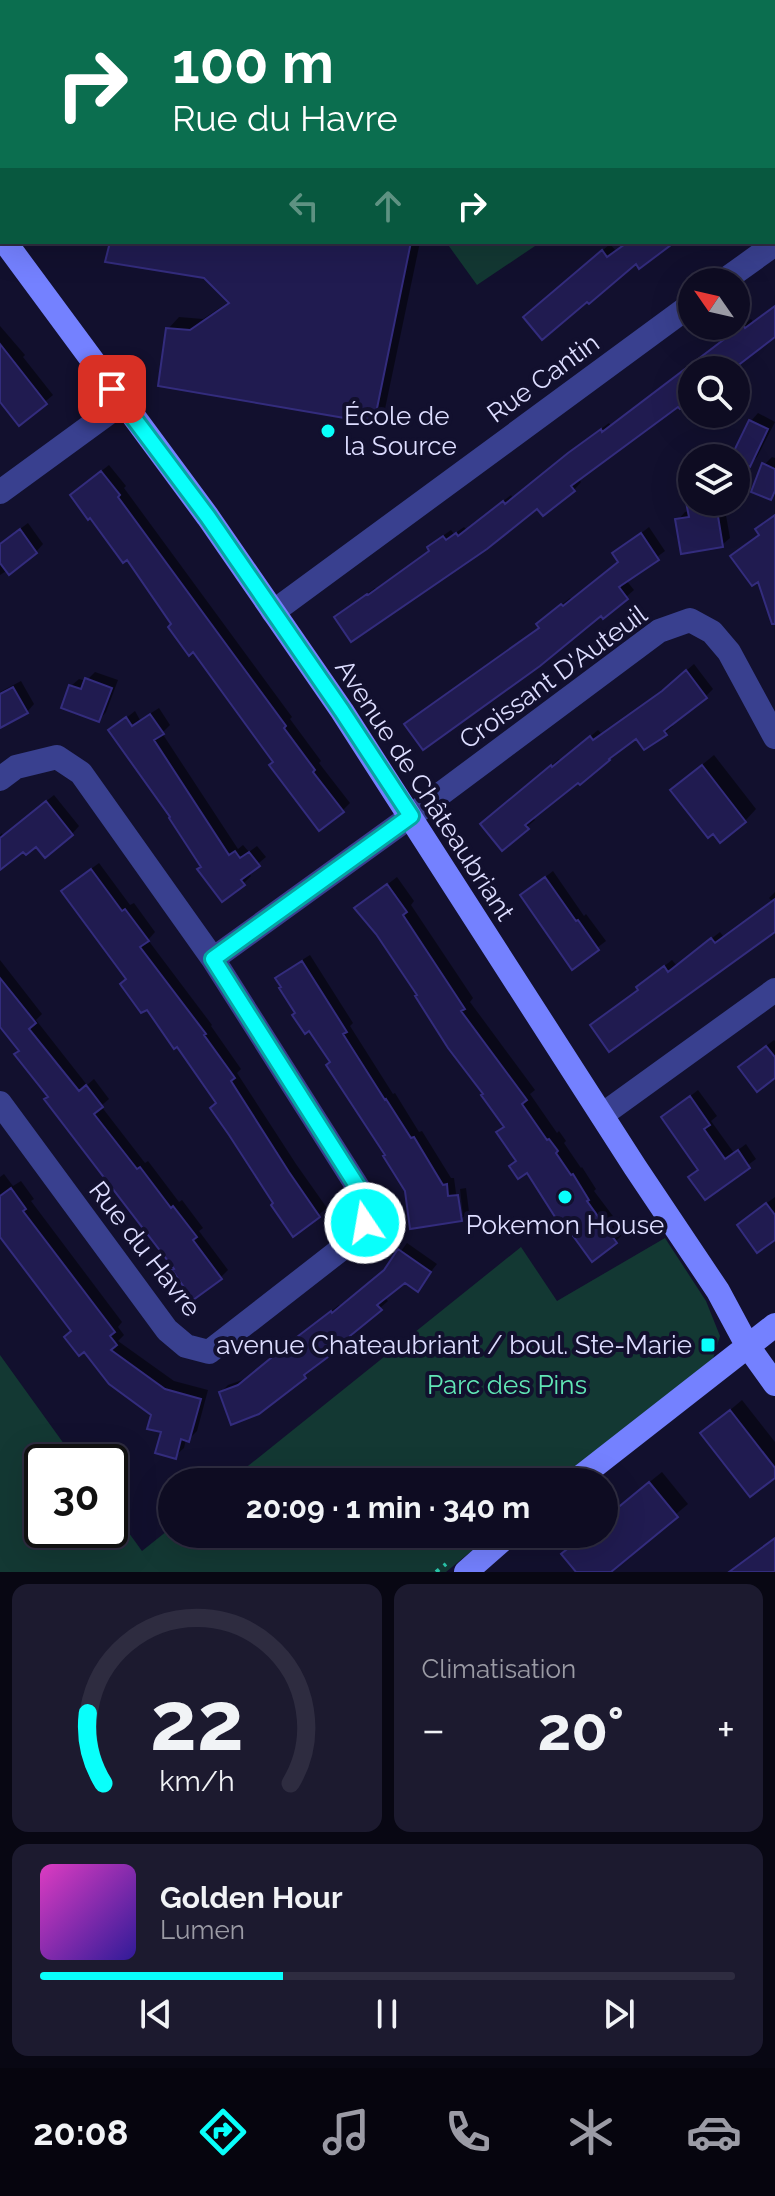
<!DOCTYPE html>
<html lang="fr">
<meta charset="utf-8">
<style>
:root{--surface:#0e0c22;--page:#1c1a2f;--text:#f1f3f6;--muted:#9b9ba5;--line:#2e2c40;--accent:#09fffb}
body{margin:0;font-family:Raleway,sans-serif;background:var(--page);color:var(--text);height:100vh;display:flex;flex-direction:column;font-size:30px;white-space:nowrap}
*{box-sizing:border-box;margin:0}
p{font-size:26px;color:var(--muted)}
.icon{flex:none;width:44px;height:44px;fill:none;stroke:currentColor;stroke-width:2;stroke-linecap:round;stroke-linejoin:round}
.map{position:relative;height:1572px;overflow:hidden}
.details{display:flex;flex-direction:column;gap:12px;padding:12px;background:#080713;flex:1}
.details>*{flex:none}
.banner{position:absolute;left:0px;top:0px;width:776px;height:244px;box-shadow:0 8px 32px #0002,0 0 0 2px var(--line);background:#0b6e4f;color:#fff;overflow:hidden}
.needle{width:52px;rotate:304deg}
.buttons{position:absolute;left:678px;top:268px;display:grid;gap:16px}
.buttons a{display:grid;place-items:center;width:72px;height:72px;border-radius:50%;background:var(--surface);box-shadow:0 8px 32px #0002,0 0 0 2px var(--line);font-size:40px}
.speed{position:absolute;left:24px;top:1444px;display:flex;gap:16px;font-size:40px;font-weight:700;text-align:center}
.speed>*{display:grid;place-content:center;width:104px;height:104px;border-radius:50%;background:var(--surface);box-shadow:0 8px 32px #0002,0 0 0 2px var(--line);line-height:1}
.speed .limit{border:4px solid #111;border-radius:12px;background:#fff;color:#111}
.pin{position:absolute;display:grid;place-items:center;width:68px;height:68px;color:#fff;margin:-34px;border-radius:16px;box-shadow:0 4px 12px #0006}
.me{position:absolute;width:88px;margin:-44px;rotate:348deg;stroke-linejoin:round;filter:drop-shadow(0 0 6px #0008)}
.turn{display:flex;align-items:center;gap:28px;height:168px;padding:0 40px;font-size:36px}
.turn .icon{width:104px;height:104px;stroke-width:2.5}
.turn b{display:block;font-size:56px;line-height:68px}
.lanes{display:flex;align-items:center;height:76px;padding:0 40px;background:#0003;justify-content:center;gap:40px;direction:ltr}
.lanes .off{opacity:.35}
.big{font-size:60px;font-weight:700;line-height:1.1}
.details .tile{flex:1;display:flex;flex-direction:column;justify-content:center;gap:12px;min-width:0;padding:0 28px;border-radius:16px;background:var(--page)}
.details .dial{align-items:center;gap:0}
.dial svg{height:208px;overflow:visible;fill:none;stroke:var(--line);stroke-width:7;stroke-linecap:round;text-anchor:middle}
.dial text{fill:var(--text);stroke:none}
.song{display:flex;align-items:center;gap:24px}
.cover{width:96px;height:96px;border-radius:12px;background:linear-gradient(135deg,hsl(310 70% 55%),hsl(250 70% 35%))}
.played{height:8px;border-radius:4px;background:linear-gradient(90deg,var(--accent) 35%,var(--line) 35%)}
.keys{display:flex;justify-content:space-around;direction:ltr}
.heat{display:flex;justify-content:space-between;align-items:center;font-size:44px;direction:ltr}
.details .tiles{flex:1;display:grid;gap:12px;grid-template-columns:1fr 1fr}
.tile:last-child{grid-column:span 2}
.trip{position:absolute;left:158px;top:1468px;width:460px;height:80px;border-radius:40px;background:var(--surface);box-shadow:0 8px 32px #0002,0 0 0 2px var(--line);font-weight:700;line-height:80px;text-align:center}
.menu{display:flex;height:128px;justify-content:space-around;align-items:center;background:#06050e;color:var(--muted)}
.menu .icon{width:56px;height:56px}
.menu .selected{color:var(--accent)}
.menu b{font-size:36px;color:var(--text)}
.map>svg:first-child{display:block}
</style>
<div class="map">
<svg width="775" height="1572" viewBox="0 0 775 1572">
<rect width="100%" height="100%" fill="#12102e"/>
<path fill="#133833" d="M446 242H541L477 285Z
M665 1238 706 1301 720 1336 712 1362 555 1482H228L521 1247 557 1301Z
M0 1355 77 1462H42V1530H110V1507L142 1551 172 1527V1534H492L446 1572H0Z"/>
<path fill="#0007" d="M634 0H672L674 2H635Z
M112 242H420L385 409 373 421 168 329 179 317 203 319 230 301 205 276Z
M628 242H672L533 310 610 244 616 251Z
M775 306V336L729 370H692V398L679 404 578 478 581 482 574 490 543 514 538 507 336 617 344 610 375 588 377 589 431 550 430 548 437 540 451 530 454 534 464 527 467 530 511 495 513 498 578 446 609 423 611 426 751 319 753 322Z
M0 326 25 355 23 357 53 395 20 423 0 398Z
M758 413 775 422 757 457 750 464 751 421Z
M772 457 775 458V494L771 498 764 465Z
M109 465 126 486 124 488 292 717 290 719 321 761 319 763 350 803 342 811 276 761 174 624 80 488Z
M692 499V502L724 504 730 538 722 545 678 520 685 512 690 511 689 503Z
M28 523 43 544 36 552 0 575V544Z
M649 527 665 551 626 580 634 590 626 597 601 613 541 627 546 617 570 598 572 600 620 562 615 554Z
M694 664 713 689 706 696 671 723 673 726 665 733 637 737 532 817 535 820 502 848 490 817 559 759 561 761 598 730 601 733 672 683Z
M95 672 118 680 106 712 99 720 71 686 79 679 86 681Z
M21 681 34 704 27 712 0 721V692Z
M159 708 170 725 162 733 238 849 243 845 249 852 257 846 266 857 248 872 251 876 243 884 203 867 111 730 135 711 140 720Z
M714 755 756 809 745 821 685 779Z
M54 795 79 826 72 834 24 849 0 867V835L2 833 3 836Z
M99 863 130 905 134 903 155 932 148 940 212 1025 211 1026 241 1069 237 1073 296 1164 327 1208 294 1234 218 1102 128 979 71 884Z
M553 871 584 916 586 914 606 941 572 967 522 895Z
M397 877 414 901 411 905 473 998 470 1002 535 1090 530 1094 557 1133 559 1131 566 1141 564 1143 581 1168 582 1167 596 1189 594 1191 625 1232 616 1241 518 1160 506 1126 420 995 377 933 357 908Z
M775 892V929L640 989 638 987 672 960 677 966 720 932 724 937 772 901 769 898Z
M310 955 353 1023 350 1026 393 1094 395 1093 419 1132 422 1131 451 1178H454L459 1216H463L460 1189 466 1188 469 1212 461 1219 407 1190 332 1061 298 1013 278 978 286 970Z
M0 960 42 1014 36 1020 87 1085 94 1079 109 1099 101 1106 145 1163 148 1161 179 1202 182 1200 203 1228 199 1231 228 1270 220 1278 177 1269 50 1097 21 1050 0 1023Z
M774 1040 775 1041V1075L748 1060Z
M698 1090 717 1116 711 1121 734 1153 746 1144 756 1159 705 1197 700 1168 664 1117Z
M4 1174 13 1186 21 1181 34 1199 31 1201 122 1322 118 1327 124 1335 118 1341 174 1381 208 1390 197 1431 189 1439H186L184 1448 175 1456 153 1414 73 1331 0 1234V1177Z
M775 1197V1237L747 1218Z
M407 1243 437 1264 417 1289 404 1281 384 1297 388 1301 357 1328 358 1330 351 1337 305 1376 221 1392 228 1385 248 1378 303 1332 339 1305 341 1307 388 1268Z
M742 1400 775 1442V1475L703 1433Z
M662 1472 688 1504 608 1572H578L575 1543 586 1534H604V1519Z"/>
<path fill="#201b50" stroke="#332c7d" stroke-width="2" d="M110 242H411L374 423 158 386 166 328 190 330 229 303 204 278 105 262Z
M628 242H675L639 269 636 264 589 304 587 302 542 340 523 317 602 250 607 257Z
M775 306V337L732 370H692V401L680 409 678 407 571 486 575 491 543 516 537 509 487 549 351 642 334 617 367 594 368 595 429 551 427 547 443 536 446 540 456 533 458 536 503 501 505 504 568 453 601 429 602 432 743 325 745 328Z
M0 344 47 404 19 426 0 402Z
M749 420 768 429 750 467 731 457Z
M762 463 775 469V491L771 500 751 492Z
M101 471 120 495 118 497 286 726 284 728 315 770 313 772 344 812 319 831 269 765 273 762 193 652 189 656 168 627 171 624 127 560 123 563 90 518 88 520 70 495Z
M686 502H713L714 510H717L723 547 681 554 675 519 689 517Z
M775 515V624H772L758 582 752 586 730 556 759 535 755 529Z
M20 529 37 553 9 575 0 563V544Z
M641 533 659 560 619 587 628 599 603 619 601 616 540 666 423 750 404 724 539 628 536 624 561 604 563 606 618 562 612 553Z
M686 670 707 698 664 731 667 735 644 750 636 739 609 759 610 760 580 785 578 783 525 825 529 829 502 851 480 824 551 765 552 767 590 736 593 740 662 691Z
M85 678 112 688 99 722 61 708 69 685 81 689Z
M13 687 28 713 0 728V694Z
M150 714 164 734 154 740 229 855 235 851 240 858 249 852 260 866 241 880 245 885 222 902 197 869 201 867 169 818 170 817 108 730 126 717 132 726Z
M702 765 746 822 720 843 713 834 708 838 670 790Z
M46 801 73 835 45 858 36 847 26 855 23 852 0 870V838Z
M91 869 122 911 125 909 149 941 140 947 206 1034 204 1035 235 1078 231 1081 289 1172 320 1217 293 1237 271 1205 273 1203 229 1135 210 1108 216 1103 177 1047 174 1049 147 1010 141 1013 120 984 126 979 61 891Z
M545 877 576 921 578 920 599 950 572 970 520 895Z
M387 884 407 912 403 915 465 1009 461 1011 527 1100 522 1104 547 1140 549 1139 558 1151 556 1153 571 1175 573 1174 589 1200 587 1201 617 1243 592 1262 560 1218 557 1220 527 1173 518 1179 509 1166 516 1161 496 1132 504 1127 481 1095 483 1094 448 1048 415 996 417 995 376 934 354 908Z
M775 899V932L609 1052 590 1025 638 990 636 987 664 966 668 972 711 938 715 943Z
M302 961 347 1032 343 1034 385 1100 386 1099 411 1138 414 1137 443 1185 447 1184 448 1196 458 1195 462 1221 410 1229 405 1191 383 1156 385 1155 326 1065 330 1062 309 1031 305 1034 292 1015 295 1013 279 988 281 987 275 978Z
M0 978 36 1023 29 1029 79 1091 86 1085 103 1107 94 1114 137 1169 140 1167 171 1208 173 1206 197 1237 193 1240 222 1279 193 1300 172 1270 174 1269 44 1099 48 1097 14 1054 19 1051 0 1027Z
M766 1046 775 1057V1078L757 1092 738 1067Z
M690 1096 710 1125 704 1129 725 1159 738 1150 750 1168 705 1200 688 1177 698 1170 661 1117Z
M11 1188 26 1209 23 1211 115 1332 110 1336 117 1345 111 1350 165 1389 201 1399 189 1442 181 1439 176 1459 155 1453 161 1432 147 1429 151 1415 109 1384 84 1352 79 1356 64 1337 71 1331 0 1237V1196Z
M766 1203 775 1215V1240L757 1253 737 1225Z
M398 1249 431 1272 418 1292 405 1283 377 1305 382 1310 350 1336 352 1339 304 1375 306 1378 259 1414 231 1425 219 1392 238 1385 293 1340 331 1311 332 1313 384 1270Z
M730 1410 775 1468V1478L750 1497 700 1433Z
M649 1482 678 1517 611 1572H576L561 1554 586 1534H604V1519Z
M775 1538V1572H729Z"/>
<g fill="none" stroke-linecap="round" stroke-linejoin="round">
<path stroke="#2ac6ab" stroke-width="4" stroke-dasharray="4 6" stroke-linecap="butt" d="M544 1482 552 1475
M436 1572 446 1564"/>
<path stroke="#39408f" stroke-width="24" d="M723 0 724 2
M774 107 775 109
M722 282 775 244
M0 492 122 403
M273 612 692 304
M0 779 16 767 57 757 81 773 213 959 366 1200 365 1223 358 1236 209 1352 186 1346 167 1330 0 1103
M213 959 411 816 659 631 690 620 712 632 729 652 775 737
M602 1115 775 990"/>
<path stroke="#7481ff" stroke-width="24" d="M5 242 208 517 342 711 635 1167 718 1291 747 1345 775 1384
M574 1482 775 1325
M466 1572 509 1534"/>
</g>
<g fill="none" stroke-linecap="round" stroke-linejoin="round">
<g stroke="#06a6a3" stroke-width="20">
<path id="route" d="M112 389 208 517 342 711 411 816 213 959 366 1200 365 1223"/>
</g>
<use href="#route" stroke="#09fffb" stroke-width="14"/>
</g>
<g fill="#09fffb" stroke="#12102e" stroke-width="3">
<circle cx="328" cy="431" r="8"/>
<circle cx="565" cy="1197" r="8"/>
<rect x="700" y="1337" width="16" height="16" rx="4"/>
</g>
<g text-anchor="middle" stroke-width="8" stroke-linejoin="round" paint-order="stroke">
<g font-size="26" fill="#ddf" stroke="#12102e">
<text transform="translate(543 378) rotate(-36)" y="9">Rue Cantin</text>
<text transform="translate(553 677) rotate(-36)" y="9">Croissant D'Auteuil</text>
<text transform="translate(425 790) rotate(57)" y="9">Avenue de Châteaubriant</text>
<text transform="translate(145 1249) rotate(52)" y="9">Rue du Havre</text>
</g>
<g font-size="26" fill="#ddf" stroke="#12102e" text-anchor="start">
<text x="344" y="425">École de<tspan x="344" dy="30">la Source</tspan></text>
<text x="565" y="1234" text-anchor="middle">Pokemon House</text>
<text x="692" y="1354" text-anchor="end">avenue Chateaubriant / boul. Ste-Marie</text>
</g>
<g font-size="26" fill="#61e7b6" stroke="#12102e">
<text x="507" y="1394">Parc des Pins</text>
</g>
</g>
</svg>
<div class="buttons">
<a><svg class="needle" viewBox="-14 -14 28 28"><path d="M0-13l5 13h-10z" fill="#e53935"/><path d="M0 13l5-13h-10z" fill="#9b9ba5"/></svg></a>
<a><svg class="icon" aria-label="search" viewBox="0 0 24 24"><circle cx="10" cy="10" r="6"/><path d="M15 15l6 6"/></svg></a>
<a><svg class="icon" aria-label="layers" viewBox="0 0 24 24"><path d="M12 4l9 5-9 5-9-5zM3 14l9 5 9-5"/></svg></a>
</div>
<div class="speed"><div class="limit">30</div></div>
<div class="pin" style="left:112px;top:389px;background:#d93025"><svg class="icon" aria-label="arrive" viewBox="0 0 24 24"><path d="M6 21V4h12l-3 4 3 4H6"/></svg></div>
<svg class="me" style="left:365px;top:1223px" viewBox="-20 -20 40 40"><circle r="17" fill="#09fffb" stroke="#fff" stroke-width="3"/><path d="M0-11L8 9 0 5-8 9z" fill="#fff"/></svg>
<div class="trip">20:09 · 1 min · 340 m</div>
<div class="banner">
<div class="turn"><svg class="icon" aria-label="right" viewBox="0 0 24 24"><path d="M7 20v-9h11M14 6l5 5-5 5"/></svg><div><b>100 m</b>Rue du Havre</div></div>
<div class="lanes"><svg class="icon off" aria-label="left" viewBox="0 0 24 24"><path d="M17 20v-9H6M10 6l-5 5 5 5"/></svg><svg class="icon off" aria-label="ahead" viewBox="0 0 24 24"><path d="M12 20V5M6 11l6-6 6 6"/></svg><svg class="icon" aria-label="right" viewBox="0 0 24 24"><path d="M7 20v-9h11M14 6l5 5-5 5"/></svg></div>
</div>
</div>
<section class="details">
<div class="tiles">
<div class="tile dial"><svg viewBox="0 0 100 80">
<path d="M14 69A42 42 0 1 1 86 69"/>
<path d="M14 69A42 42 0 0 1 8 42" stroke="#09fffb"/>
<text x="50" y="56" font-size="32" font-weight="700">22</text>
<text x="50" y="72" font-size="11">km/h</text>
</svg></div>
<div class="tile"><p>Climatisation</p>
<div class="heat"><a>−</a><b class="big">20°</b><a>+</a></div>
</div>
<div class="tile">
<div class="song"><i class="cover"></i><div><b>Golden Hour</b><p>Lumen</p></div></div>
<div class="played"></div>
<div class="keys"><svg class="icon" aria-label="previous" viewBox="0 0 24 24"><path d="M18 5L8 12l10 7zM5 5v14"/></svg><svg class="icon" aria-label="pause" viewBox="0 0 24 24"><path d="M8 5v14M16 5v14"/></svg><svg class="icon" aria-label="next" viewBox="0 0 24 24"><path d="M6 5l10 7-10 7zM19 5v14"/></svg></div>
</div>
</div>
</section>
<nav class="menu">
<b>20:08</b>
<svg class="icon selected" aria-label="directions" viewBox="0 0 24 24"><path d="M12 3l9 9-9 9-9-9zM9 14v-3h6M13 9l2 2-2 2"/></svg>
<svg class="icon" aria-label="music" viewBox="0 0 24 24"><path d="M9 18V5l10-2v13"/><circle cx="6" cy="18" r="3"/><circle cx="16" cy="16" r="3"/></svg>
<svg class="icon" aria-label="phone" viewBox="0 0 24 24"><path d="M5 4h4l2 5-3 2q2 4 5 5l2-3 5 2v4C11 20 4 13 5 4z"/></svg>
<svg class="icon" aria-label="climate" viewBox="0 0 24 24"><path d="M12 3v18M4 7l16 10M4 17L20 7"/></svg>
<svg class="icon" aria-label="car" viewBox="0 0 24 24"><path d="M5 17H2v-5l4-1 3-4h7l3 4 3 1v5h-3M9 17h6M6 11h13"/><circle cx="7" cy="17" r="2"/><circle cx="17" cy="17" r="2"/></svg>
</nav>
